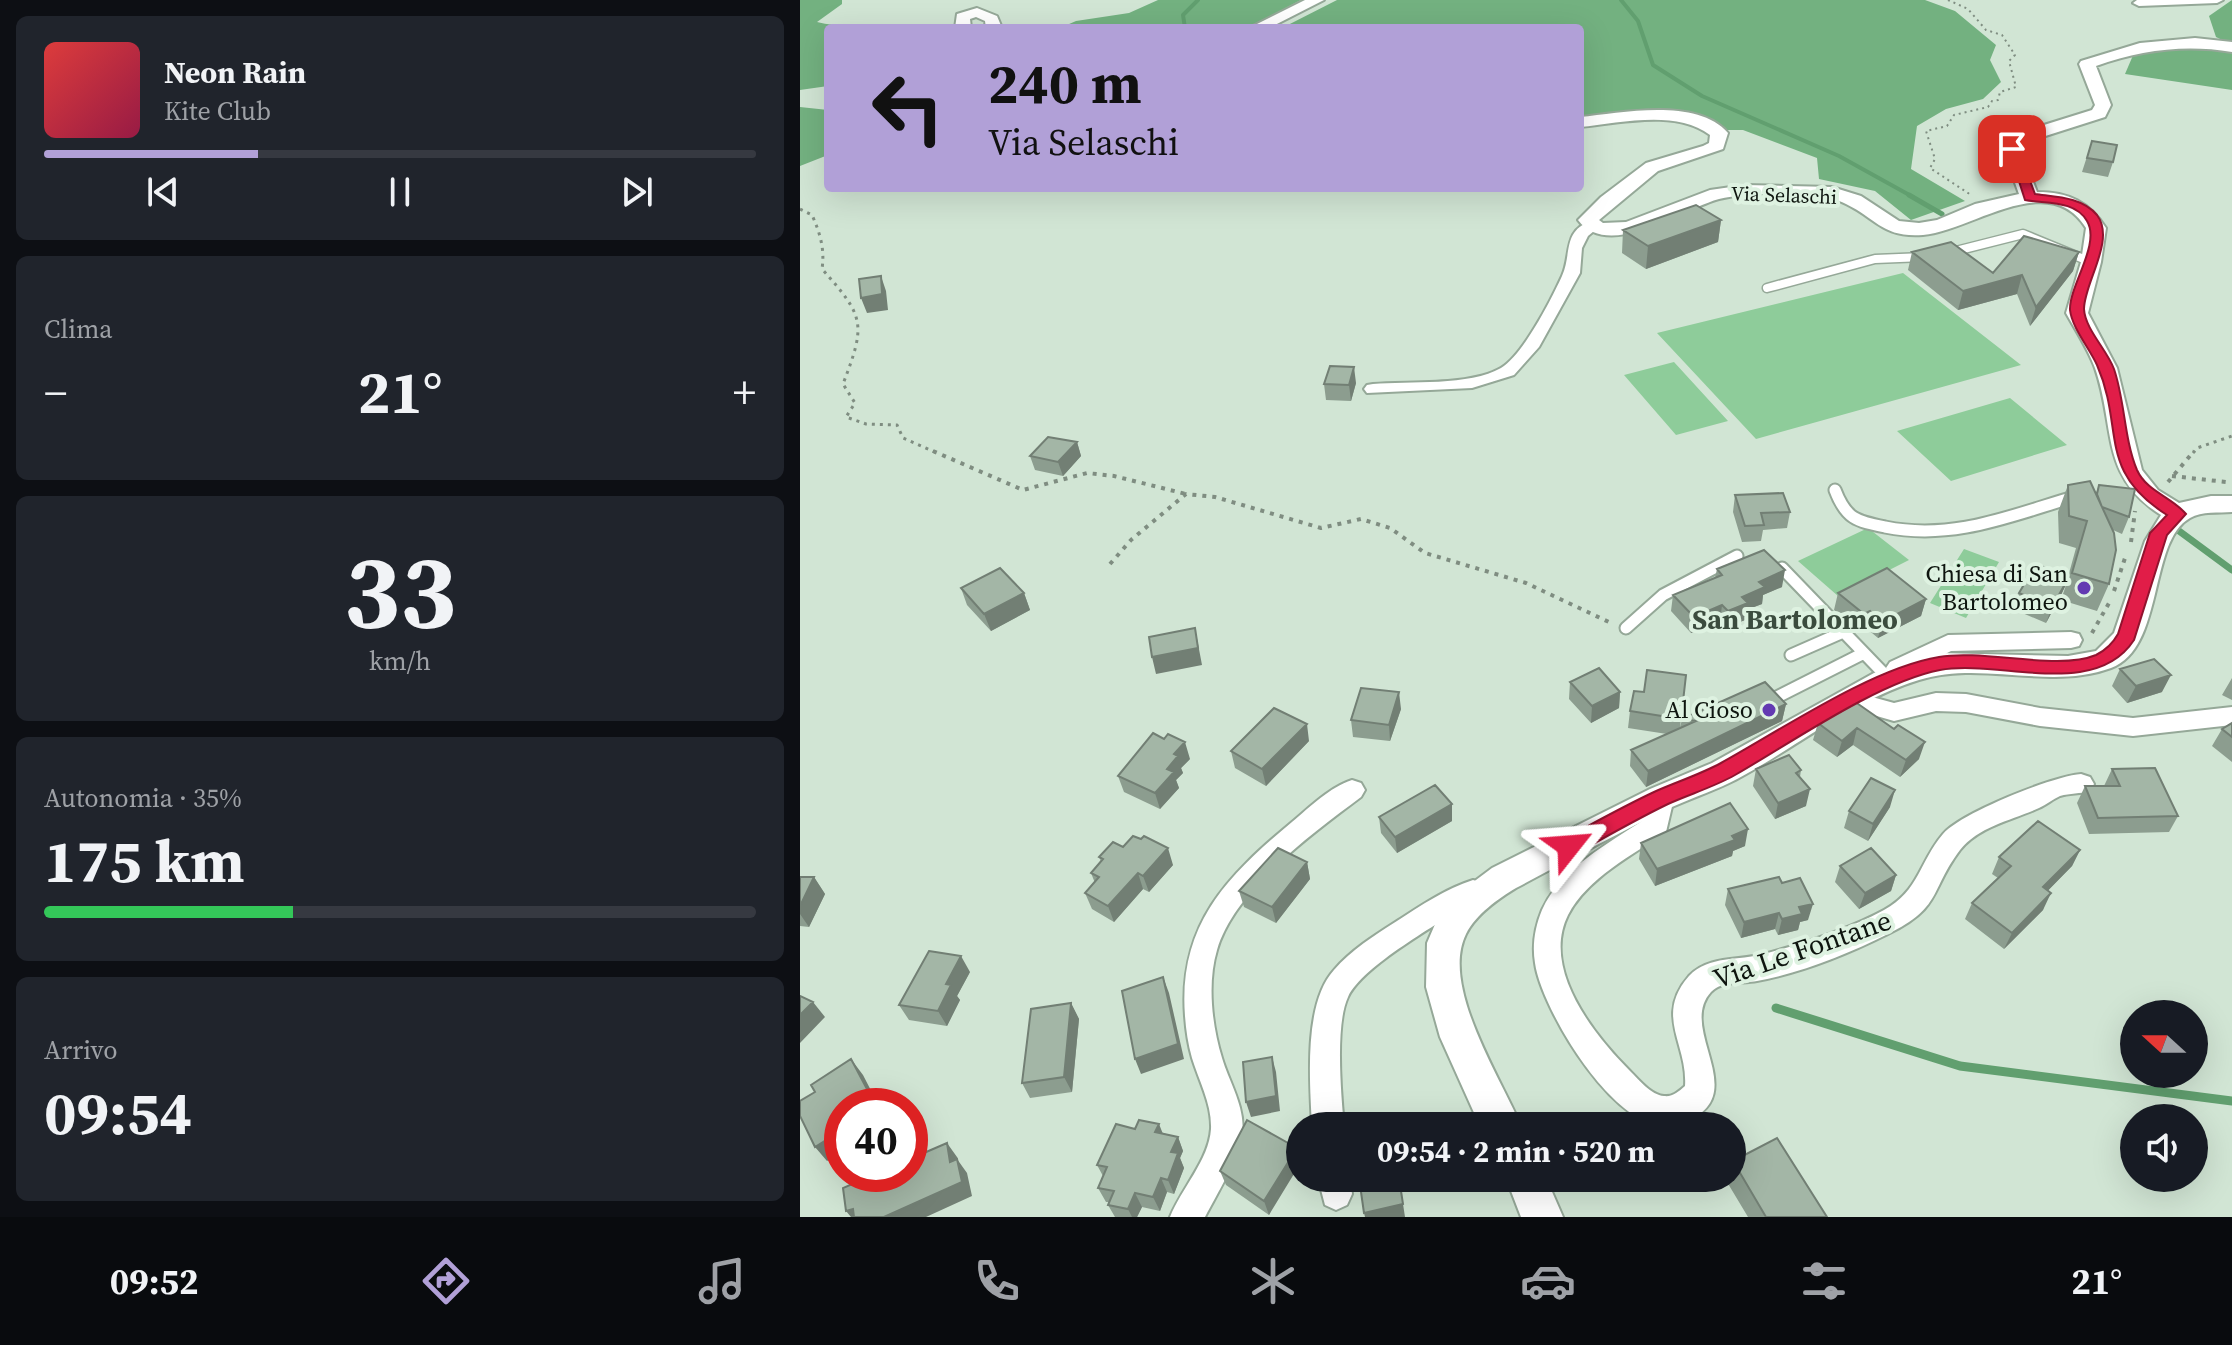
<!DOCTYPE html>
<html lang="it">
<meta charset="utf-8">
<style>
:root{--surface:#171b24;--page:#20242c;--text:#f1f3f6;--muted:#9ea1a6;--line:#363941;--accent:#b1a0d7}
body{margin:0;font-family:"Source Serif 4",serif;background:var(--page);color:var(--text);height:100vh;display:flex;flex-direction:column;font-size:30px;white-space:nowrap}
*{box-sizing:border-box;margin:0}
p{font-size:26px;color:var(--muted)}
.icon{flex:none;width:44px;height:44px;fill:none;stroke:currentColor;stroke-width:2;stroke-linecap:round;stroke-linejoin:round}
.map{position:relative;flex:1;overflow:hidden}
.sheet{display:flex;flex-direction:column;gap:16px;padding:16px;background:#0d0f14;width:800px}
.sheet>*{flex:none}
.top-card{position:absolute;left:24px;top:24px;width:760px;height:168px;border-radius:8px;box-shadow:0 8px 32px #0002;background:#b1a0d7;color:#111;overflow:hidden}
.needle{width:52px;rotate:291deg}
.tools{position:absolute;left:1320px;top:1000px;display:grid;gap:16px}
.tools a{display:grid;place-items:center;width:88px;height:88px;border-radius:50%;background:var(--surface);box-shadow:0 8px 32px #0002;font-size:40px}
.speed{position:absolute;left:24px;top:1088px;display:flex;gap:16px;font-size:40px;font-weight:700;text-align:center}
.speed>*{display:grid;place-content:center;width:104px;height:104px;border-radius:50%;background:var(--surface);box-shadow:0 8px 32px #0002;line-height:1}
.speed .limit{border:12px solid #d22;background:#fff;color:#111}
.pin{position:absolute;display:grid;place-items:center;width:68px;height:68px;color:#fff;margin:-34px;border-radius:16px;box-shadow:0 4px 12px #0006}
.me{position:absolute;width:88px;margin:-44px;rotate:62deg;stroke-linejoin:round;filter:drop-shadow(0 0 6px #0008)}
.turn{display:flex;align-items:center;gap:28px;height:168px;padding:0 32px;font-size:36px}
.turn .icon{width:104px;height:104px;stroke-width:2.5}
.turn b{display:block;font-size:56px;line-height:68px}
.big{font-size:60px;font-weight:700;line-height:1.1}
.sheet .card{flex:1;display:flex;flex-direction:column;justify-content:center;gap:12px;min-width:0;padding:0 28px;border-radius:12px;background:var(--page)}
.sheet .dial{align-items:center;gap:0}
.dial b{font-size:104px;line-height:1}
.song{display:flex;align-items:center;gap:24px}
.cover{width:96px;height:96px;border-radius:12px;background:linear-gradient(135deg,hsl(0 70% 55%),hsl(340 70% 35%))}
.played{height:8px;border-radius:4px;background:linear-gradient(90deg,var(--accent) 30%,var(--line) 30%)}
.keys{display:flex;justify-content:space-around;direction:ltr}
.heat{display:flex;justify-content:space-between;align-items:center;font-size:44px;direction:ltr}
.charge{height:12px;border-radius:6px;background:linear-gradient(90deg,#34c759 35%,var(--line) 0)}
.trip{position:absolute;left:486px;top:1112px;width:460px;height:80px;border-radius:40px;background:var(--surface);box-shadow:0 8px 32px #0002;font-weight:700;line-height:80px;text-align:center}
.tab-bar{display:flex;height:128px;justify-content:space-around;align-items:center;background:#090b0e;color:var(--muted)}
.tab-bar .icon{width:56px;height:56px}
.tab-bar .selected{color:var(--accent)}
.tab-bar b{font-size:36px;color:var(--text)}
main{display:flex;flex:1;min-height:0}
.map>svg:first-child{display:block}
</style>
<main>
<section class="sheet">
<div class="card">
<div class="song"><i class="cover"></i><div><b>Neon Rain</b><p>Kite Club</p></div></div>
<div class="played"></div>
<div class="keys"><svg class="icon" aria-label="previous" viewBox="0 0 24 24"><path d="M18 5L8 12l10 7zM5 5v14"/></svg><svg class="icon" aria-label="pause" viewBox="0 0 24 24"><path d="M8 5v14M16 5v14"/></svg><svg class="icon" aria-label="next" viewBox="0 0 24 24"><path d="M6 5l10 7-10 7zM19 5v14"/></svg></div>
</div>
<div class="card"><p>Clima</p>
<div class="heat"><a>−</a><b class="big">21°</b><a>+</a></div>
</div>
<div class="card dial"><b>33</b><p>km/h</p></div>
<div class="card"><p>Autonomia · 35%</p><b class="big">175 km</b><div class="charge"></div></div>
<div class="card"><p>Arrivo</p><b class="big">09:54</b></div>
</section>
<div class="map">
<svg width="1432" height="1217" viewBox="0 0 1432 1217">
<rect width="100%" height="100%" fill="#d1e5d4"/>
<path fill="#8ecc9a" d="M1103 273 1221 365 956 439 857 333Z
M874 362 928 421 876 435 824 375Z
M1210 398 1267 445 1151 481 1097 431Z
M1068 528 1109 560 1038 596 998 561Z
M1164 549 1199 562 1166 618 1130 603Z"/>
<path fill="#73b180" d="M0 0H42V4L17 22C38 28 60 23 82 28H28V86L0 90Z
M358 0H501L447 28H260L276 21 329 13Z
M537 0H1125L1155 11 1196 45 1190 60 1201 82 1183 99 1146 109 1117 126 1111 169 1165 201 1111 220 1075 191 1019 179 1017 158 943 130H924L908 121 780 115V28H482Z
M1432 0V45L1416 37 1409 16Z
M1407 46 1432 52V90L1325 74 1334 53Z
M0 107 28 110V155L0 166Z"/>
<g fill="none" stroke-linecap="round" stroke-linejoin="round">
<path stroke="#619f6f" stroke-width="4" d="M821 0 838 21 853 65 902 96 1039 156 1113 197
M385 28 383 15 398 0"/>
<path stroke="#619f6f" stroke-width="5" d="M1109 195 1142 214"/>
<path stroke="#619f6f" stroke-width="7" d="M1375 528 1432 570"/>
<path stroke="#619f6f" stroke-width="9" d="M976 1008 1160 1066 1432 1101"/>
<g stroke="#95a898" stroke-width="11">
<path id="service-far1" d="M1148 253 1223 234 1291 262
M967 288 1075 259 1124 257"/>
</g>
<g stroke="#95a898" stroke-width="15">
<path id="service" d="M1035 490C1046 519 1056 521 1085 527 1154 541 1212 515 1277 496
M982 568 1090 680
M826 628 863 595 937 556
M991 655 1041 633
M977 697 1062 654"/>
</g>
<g stroke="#95a898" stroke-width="4">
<path id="minor" d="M1337 0H1423L1417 3 1339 6 1333 3Z
M792 221 800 226 788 236 782 248 780 273 739 347 714 375 672 388 567 393 564 389 567 385 573 384C609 381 670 386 701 368 723 355 751 300 762 276 772 255 762 230 792 221Z
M1271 632 1279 634 1282 640 1279 646 1271 648 1151 651 1110 672 1108 682 1100 684 1092 682 1086 668 1090 662 1148 635Z
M1050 691 1094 703 1136 693 1166 694 1240 708 1333 718 1432 707V725L1333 736 1240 726 1166 712 1136 711 1094 721 1042 706 1038 700 1042 694Z
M1281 774 1290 777 1294 784 1290 791C1280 794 1270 793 1260 796 1253 799 1246 805 1239 808 1213 820 1179 826 1160 850 1129 891 1143 907 1088 934 1048 954 1001 973 957 981 941 984 923 980 911 992 875 1031 960 1100 876 1125 820 1142 741 1009 735 963 732 945 735 927 742 910 761 868 808 844 845 819L852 791 861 788 870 791 874 798 866 832C833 855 787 878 768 915 741 969 794 1035 830 1071 839 1080 851 1095 864 1096 873 1097 878 1092 885 1086 888 1044 854 1016 889 976 909 955 939 961 964 954 1005 943 1047 930 1084 910 1120 890 1119 862 1143 834 1161 813 1253 776 1281 774Z
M552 780 561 783 565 790 561 797C513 833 434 890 417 950 407 983 412 1026 422 1058 429 1082 446 1108 442 1134 437 1162 418 1192 405 1217H370C381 1189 409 1160 411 1129 412 1104 399 1081 392 1058 388 1044 386 1030 385 1016 378 925 427 876 492 822 510 807 530 787 552 780Z
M673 880 683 883 686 891 683 899 670 903C640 923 562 966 548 997 535 1024 541 1095 544 1126H512C510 1083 503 1004 534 970 551 950 575 935 597 921 622 905 645 889 673 880Z
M518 1178H550L552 1194 547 1205 536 1210 525 1205Z"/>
</g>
<g stroke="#95a898" stroke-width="4">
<path id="tertiary" d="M505 0H524L469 28H449Z
M177 8 197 16 202 28H186L185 21 176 17 170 19 171 28H155L157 14Z
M1395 38 1432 42V52C1385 44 1341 50 1296 66L1311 105 1305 117 1230 141 1221 150 1237 192C1269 192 1289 202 1306 228L1301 262 1288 313 1317 368 1342 470 1358 490 1379 503 1411 496H1432V512C1419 513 1402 511 1390 518 1348 541 1365 648 1311 668 1249 691 1182 660 1119 680 1054 700 998 746 939 778 917 790 894 797 872 807 820 832 767 861 716 888 698 899 676 914 666 934 640 986 701 1078 721 1126H680L640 1037 626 987 627 943 639 915 656 895 692 868 850 789 912 763 1074 673 1139 653 1268 656 1296 651 1314 633 1345 541 1361 515C1299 476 1316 428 1295 368 1288 349 1276 331 1266 313L1281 262 1286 228C1249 168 1171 231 1123 235 1083 238 1077 219 1046 204 1018 190 950 192 919 199 882 209 809 261 778 220L801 197 846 163 903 146 909 143 910 135C876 109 820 123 780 127V117C821 113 897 97 928 133L923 149 858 171 799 220 803 223 826 222 910 190 945 185 1032 187 1061 196 1099 221 1119 223 1137 220 1175 204 1219 194 1203 149 1218 133 1292 110 1295 105 1279 64 1281 61 1340 43Z
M706 1178H746L763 1217H721Z"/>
</g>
<path stroke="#7f8d81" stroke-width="2" stroke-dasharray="2 4" stroke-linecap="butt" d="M1148 0 1168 9 1186 30 1202 35 1215 55 1209 61 1216 87 1200 92 1198 100 1192 101 1188 107 1154 115 1147 126 1126 131 1135 159 1130 168 1171 195"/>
<path stroke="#7f8d81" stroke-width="3" stroke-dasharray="3 5" stroke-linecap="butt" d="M0 209 12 215C20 233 25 249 22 269 65 317 66 324 43 384L55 403 46 417 66 424 97 425 103 438 137 453
M1393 453 1397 448 1432 436"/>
<path stroke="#7f8d81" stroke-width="4" stroke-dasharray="4 6" stroke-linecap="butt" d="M133 451 223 490 287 473 314 476 386 494
M1372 476 1426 482
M1368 482 1394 451
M1331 542 1335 511
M310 564 331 540 386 494 415 497 521 528 561 519 590 528 625 553 726 583 811 623
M1314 591 1325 558
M1292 633 1309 603"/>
<use href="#service-far1" stroke="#fff" stroke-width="8"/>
<use href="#service" stroke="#fff" stroke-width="11"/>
<use href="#minor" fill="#fff" fill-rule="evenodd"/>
<use href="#tertiary" fill="#fff" fill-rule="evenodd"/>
</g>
<path fill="#8c9d8f" d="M1292 141 1313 162 1308 177 1282 172Z
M921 220 918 242 846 269 822 253 823 230Z
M1112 252 1193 273 1279 252 1273 271 1230 326 1217 294 1158 310 1108 270Z
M556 383 551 401 526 400 524 384Z
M277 442 281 456 263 476 235 470 230 456Z
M1268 485 1296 493 1299 485 1329 517 1322 534 1313 530 1309 584 1297 611 1261 600 1266 585 1246 623 1213 609 1219 593 1268 577 1276 548 1259 543 1258 512Z
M935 495 990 512 987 528 963 530 961 541 942 542 933 512Z
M917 569 982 587 963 595 962 604 946 610 945 620 925 628 920 622 891 633 871 611 873 595 915 578Z
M161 588 224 593 230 610 191 631 167 605Z
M1038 593 1126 599 1121 616 1078 638 1066 628 1060 631 1034 610Z
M1320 669 1362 692 1327 703 1312 686Z
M886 675 880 728 882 719 986 704 982 721 846 787 830 766 831 750 867 734 828 728 830 711 844 692Z
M1432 678V700L1422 695Z
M770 682 820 692 819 708 791 723 769 699Z
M1051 699 1119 759 1100 777 1053 745 1037 757 1013 740 1018 723Z
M601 709 590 741 553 737 551 720Z
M1432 723V762L1412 746 1422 729Z
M509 741 466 786 435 768 431 751Z
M390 759 381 768 383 773 376 780 379 788 360 809 324 792 318 776Z
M956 769 1001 770 1000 777 1006 806 975 819 953 786Z
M1312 769 1378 816 1369 832 1289 834 1277 803 1285 786H1304Z
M1090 807 1068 841 1044 828 1049 811Z
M579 817 652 821 597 853 581 833Z
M841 843 945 846 933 851 932 856 855 886 839 859Z
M323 847 373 865 349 892 343 889 314 922 292 909 285 893 295 883 291 873 301 861 299 857Z
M1280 850 1272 866 1247 891 1243 910 1204 949 1165 919 1172 903 1198 878 1192 874 1199 857Z
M507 862 510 879 476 923 444 907 439 891Z
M1040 866 1096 875 1091 891 1059 909 1035 882Z
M0 877H14L25 894 9 927 0 926Z
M982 883 1008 920 1000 922 998 930 978 935 975 929 941 938 925 905 928 889Z
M170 972 157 996 160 1000 147 1026 109 1020 99 1005Z
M271 1003 279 1019 272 1092 230 1098 222 1083Z
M362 1133 378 1137 383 1151 380 1158 384 1168 374 1194 367 1192 360 1211 342 1207 337 1217H315L308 1205 309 1202H306L298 1188 303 1176 297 1165Z
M497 1148 469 1215 426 1185 420 1171Z
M933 1161 1027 1217H948L927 1182 928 1178H932Z"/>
<path fill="#727f74" d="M921 220 918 242 846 269 848 246Z
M1279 252 1273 271 1230 326 1236 307Z
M1222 275 1217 294 1158 310 1163 291Z
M81 276 86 291 88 310 67 313 61 298Z
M554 367 556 383 551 401 549 385Z
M277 442 281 456 263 476 258 462Z
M985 570 982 587 963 595 962 604 946 610 945 620 925 628 928 611 959 582Z
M1269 577 1262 593 1246 623 1252 607Z
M224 593 230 610 191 631 184 614Z
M1126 599 1121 616 1078 638 1082 622Z
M922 605 920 622 891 633 894 617Z
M1070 611 1066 628 1060 631 1064 614Z
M395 628 402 665 356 674 352 657Z
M1371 675 1362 692 1327 703 1336 686Z
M599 692 601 709 590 741 589 725Z
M820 692 819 708 791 723 792 706Z
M986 704 982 721 846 787 848 771Z
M507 724 509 741 466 786 462 769Z
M1057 728 1053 745 1037 757 1042 741Z
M385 742 390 759 381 768 383 773 376 780 379 788 360 809 355 793 374 754Z
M1125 742 1119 759 1100 777 1106 760Z
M1010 789 1006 806 975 819 978 803Z
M1095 790 1090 807 1068 841 1073 824Z
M652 804V821L597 853 595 837Z
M948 829 945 846 933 851 932 856 855 886 857 869Z
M368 848 373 865 349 892 343 876Z
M1280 850 1272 866 1235 904 1243 887Z
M507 862 510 879 476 923 472 907Z
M338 873 343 889 314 922 308 906Z
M1096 875 1091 891 1059 909 1065 893Z
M14 877 25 894 9 927 0 914V906Z
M1251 893 1243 910 1204 949 1212 933Z
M1013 904 1008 920 1000 922 998 930 978 935 982 919 999 907Z
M979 913 975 929 941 938 944 922Z
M161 956 170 972 157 996 160 1000 147 1026 138 1011 146 984Z
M363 977 369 993 384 1059 341 1074 335 1059Z
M13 1002 25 1017 0 1043V1015Z
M271 1003 279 1019 272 1092 264 1077Z
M472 1057 476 1072 480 1111 451 1117 446 1102Z
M51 1059 63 1075 79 1106H76Z
M359 1124 365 1139 355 1132Z
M39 1132 42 1135V1152L27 1161 15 1147Z
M378 1137 383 1151 380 1158 384 1168 374 1194 368 1180 371 1152Z
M147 1143 157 1157 160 1176 150 1162Z
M497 1148 500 1164 469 1215 464 1201Z
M157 1159 167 1173 172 1196 126 1217H84Z
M361 1178 367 1192 360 1211 353 1197Z
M335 1193 342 1207 337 1217H332L328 1209Z
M603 1204 605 1217H565L564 1213Z
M53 1209 60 1217H51L46 1211Z"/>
<path fill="#a3b6a6" stroke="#727f74" stroke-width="2" d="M1292 141 1317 145 1313 162 1287 158Z
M896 205 921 220 848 246 823 230Z
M1224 236 1279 252 1236 307 1222 275 1163 291 1112 252 1151 242 1193 273Z
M81 276 82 294 61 298 59 279Z
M530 366 554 367 549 385 524 384Z
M248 437 277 442 258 462 230 456Z
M1290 481 1314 533 1316 550 1309 584 1272 573 1287 521 1269 516 1268 485Z
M1299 485 1335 489 1329 517 1302 507 1297 494Z
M983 493 990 512 961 513 964 525 945 526 935 495Z
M964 550 985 570 959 582 965 587 942 597 948 603 928 611 922 605 894 617 873 595 922 575 917 569Z
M1236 564 1269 577 1252 607 1219 593Z
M200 568 224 593 184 614 161 588Z
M1087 568 1126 599 1082 622 1070 611 1064 614 1038 593Z
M395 628 398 648 352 657 349 637Z
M1354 659 1371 675 1336 686 1320 669Z
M799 668 820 692 792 706 770 682Z
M847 670 886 675 881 719 830 711 834 691 844 692Z
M965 682 986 704 848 771 831 750 896 721 882 719Z
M561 688 599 692 589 725 551 720Z
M1051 699 1094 729 1098 725 1125 742 1106 760 1057 728 1042 741 1018 723Z
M474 708 507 724 462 769 431 751Z
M1432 723V737L1422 729Z
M353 733 364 739 368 734 385 742 374 754 378 756 367 769 374 772 355 793 318 776Z
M989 755 1001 770 996 773 1010 789 978 803 956 769Z
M1355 768 1378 816 1298 818 1285 786H1320L1312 769Z
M1071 778 1095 790 1073 824 1049 811Z
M635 785 652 804 595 837 579 817Z
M930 803 948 829 932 836 935 840 857 869 841 843Z
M1238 821 1280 850 1243 887 1251 893 1212 933 1172 903 1211 866 1199 857Z
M333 836 341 839 344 836 368 848 343 876 338 873 308 906 285 893 299 877 291 873 303 859 299 857 313 842 323 847Z
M478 848 507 862 472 907 439 891Z
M1071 848 1096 875 1065 893 1040 866Z
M0 877H14L0 906Z
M979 877 982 883 1000 878 1013 904 999 907 1002 914 982 919 979 913 944 922 928 889Z
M129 951 161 956 146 984 151 985 138 1011 99 1005Z
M363 977 378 1044 335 1059 322 991Z
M0 996 13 1002 0 1015Z
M271 1003 264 1077 222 1083 231 1009Z
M472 1057 476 1096 446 1102 443 1062Z
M51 1059 76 1106H42V1135L39 1132 15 1147 0 1116V1101L15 1092 11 1085Z
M339 1120 359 1124 355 1132 378 1137 371 1152 378 1153 368 1180 361 1178 353 1197 335 1193 328 1209 308 1205 314 1191 298 1188 307 1167 297 1165 316 1124 335 1129Z
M447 1120 497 1148 464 1201 420 1171Z
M977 1138 1027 1217H966L933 1161Z
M147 1143 150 1162 157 1159 162 1182 84 1217H54L53 1209 46 1211 43 1188 75 1174H110V1159Z
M559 1178H599L603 1204 564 1213Z"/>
<path fill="#e11d48" stroke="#92132f" stroke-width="2" d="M1208 147 1218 149 1235 194C1256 197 1282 197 1297 215 1316 240 1284 283 1284 309 1285 329 1307 350 1314 369 1325 401 1324 439 1337 470 1347 492 1372 497 1386 514L1367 535 1334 640C1295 700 1199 659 1140 670 1078 682 991 743 935 775 914 787 890 794 868 804 837 819 807 836 777 853L769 855 762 853 758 846 762 840C792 824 822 807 854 792 876 782 899 775 921 763 981 730 1072 668 1139 657 1184 649 1258 671 1296 655 1306 650 1313 643 1318 634L1350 533 1367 515C1296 470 1325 429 1297 365 1290 349 1272 328 1270 310 1269 286 1301 244 1287 221 1275 200 1246 204 1225 200Z"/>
<g fill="#633ab2" stroke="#def2e1" stroke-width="3">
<circle cx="1284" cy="588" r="8"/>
<circle cx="969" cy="710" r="8"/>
</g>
<g text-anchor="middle" stroke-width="8" stroke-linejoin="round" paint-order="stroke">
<g font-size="20" fill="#0e150f" stroke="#def2e1">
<text transform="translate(984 195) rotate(2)" y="7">Via Selaschi</text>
</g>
<g font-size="24" fill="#0e150f" stroke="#def2e1" text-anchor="end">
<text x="1268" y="582">Chiesa di San<tspan x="1268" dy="28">Bartolomeo</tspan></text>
<text x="953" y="718">Al Cioso</text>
</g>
<g font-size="28" font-weight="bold" fill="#3b4c3e" stroke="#def2e1">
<text x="995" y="629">San Bartolomeo</text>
</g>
<g font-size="28" fill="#0e150f" stroke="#def2e1">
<text transform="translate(1002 949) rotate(-19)" y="10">Via Le Fontane</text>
</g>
</g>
</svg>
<div class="tools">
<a><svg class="needle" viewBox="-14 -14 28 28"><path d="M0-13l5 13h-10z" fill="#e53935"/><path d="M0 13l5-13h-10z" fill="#9ea1a6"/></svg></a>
<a><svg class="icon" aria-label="sound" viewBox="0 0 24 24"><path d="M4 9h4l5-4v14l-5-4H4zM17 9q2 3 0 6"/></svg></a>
</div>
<div class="speed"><div class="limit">40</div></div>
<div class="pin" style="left:1212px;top:149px;background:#d93025"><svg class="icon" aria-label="arrive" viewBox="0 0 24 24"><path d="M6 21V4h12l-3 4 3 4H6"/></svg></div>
<svg class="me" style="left:769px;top:846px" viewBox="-20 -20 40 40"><path d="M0-17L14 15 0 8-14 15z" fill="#e11d48" stroke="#fff" stroke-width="4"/></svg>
<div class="trip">09:54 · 2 min · 520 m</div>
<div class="top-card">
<div class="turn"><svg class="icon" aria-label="left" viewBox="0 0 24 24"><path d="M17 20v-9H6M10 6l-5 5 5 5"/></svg><div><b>240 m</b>Via Selaschi</div></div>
</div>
</div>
</main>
<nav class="tab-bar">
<b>09:52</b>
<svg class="icon selected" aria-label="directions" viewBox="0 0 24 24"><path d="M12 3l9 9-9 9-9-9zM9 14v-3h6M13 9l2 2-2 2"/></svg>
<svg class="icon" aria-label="music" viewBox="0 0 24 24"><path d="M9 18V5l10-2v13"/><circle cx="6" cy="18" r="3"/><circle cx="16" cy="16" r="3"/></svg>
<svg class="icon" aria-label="phone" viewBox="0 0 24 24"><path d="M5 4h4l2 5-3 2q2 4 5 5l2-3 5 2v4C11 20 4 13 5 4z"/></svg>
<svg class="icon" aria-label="climate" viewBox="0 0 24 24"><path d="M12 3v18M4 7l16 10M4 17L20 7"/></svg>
<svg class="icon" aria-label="car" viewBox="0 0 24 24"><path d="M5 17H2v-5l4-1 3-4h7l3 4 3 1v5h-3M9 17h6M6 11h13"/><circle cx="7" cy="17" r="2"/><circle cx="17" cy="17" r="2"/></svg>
<svg class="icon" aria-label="filters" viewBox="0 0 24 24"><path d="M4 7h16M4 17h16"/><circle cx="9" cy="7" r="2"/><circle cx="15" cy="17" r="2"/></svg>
<b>21°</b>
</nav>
